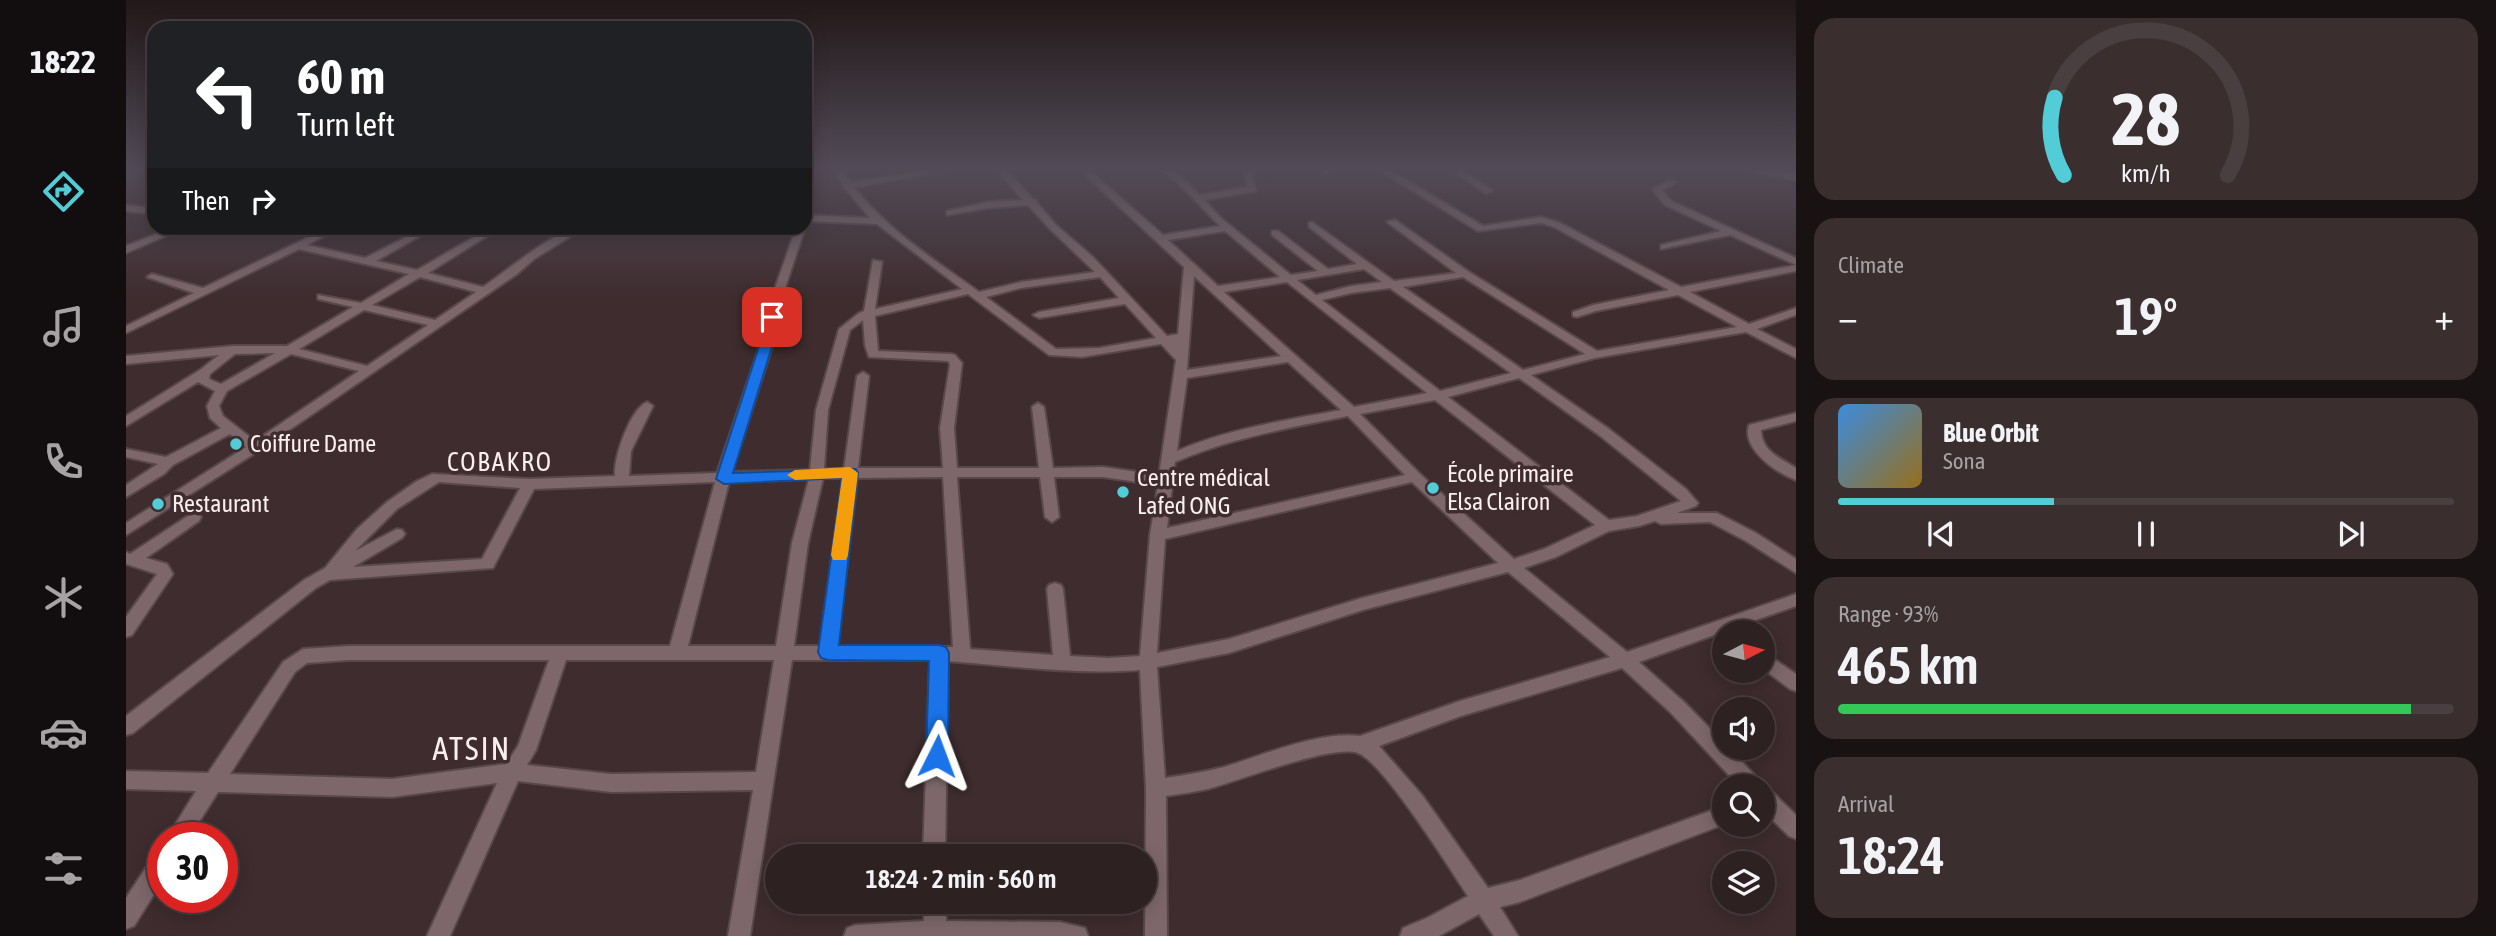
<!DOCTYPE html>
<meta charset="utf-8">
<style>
:root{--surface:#2e2122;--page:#3a2e2f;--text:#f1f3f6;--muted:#a7a3a5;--line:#493e40;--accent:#52ccd6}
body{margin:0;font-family:"Asap Condensed",sans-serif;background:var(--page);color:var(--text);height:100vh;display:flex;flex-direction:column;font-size:26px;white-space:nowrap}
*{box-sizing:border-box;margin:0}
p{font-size:23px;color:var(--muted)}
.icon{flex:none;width:38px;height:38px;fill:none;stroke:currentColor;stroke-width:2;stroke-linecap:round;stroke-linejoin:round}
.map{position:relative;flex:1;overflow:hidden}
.details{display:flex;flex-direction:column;gap:18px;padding:18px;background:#191213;width:700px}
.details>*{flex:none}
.hud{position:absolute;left:21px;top:21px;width:665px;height:214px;border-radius:21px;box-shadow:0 4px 18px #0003,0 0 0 2px var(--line);background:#202124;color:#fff;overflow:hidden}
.needle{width:46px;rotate:84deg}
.fabs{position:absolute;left:1586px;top:620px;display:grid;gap:14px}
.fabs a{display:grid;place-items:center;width:63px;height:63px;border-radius:50%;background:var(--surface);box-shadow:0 4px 18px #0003,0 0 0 2px var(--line);font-size:35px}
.speed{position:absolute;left:21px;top:822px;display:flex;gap:14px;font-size:35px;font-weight:700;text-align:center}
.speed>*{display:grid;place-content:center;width:91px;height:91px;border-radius:50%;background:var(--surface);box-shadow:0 4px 18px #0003,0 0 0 2px var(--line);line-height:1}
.speed .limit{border:10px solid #d22;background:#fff;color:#111}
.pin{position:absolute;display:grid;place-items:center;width:60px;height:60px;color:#fff;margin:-30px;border-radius:14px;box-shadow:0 4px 10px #0006}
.me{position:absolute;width:77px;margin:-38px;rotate:3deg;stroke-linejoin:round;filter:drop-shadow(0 0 5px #0008)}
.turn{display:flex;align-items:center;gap:24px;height:147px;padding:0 35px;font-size:32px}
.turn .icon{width:91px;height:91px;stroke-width:2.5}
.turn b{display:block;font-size:49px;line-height:60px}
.then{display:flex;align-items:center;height:66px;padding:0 35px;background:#0003;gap:14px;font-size:26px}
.big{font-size:52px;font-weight:600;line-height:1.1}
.details .widget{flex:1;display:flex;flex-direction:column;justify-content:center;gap:10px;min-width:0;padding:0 24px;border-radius:21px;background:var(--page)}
.details .dial{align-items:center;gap:0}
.dial svg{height:182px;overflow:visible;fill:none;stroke:var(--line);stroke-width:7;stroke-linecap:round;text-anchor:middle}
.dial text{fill:var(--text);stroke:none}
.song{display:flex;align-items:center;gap:21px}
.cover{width:84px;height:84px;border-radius:10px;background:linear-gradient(135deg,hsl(210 70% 55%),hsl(40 70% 35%))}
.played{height:7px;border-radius:4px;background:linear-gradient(90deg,var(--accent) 35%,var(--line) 35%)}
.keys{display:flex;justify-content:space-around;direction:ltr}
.heat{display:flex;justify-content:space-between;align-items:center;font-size:38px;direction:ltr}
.charge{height:10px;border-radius:5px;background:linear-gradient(90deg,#34c759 93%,var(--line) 0)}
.trip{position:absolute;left:639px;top:844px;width:392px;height:70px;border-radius:35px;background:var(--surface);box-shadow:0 4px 18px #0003,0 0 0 2px var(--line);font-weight:600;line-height:70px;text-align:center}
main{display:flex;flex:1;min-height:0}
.menu{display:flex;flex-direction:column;width:126px;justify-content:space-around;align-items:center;background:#120d0e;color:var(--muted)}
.menu .icon{width:49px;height:49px}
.menu .selected{color:var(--accent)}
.menu b{font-size:32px;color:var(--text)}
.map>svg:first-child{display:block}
</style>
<main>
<nav class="menu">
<b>18:22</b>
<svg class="icon selected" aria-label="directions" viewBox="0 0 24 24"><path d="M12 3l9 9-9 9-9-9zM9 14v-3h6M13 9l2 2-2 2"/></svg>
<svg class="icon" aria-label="music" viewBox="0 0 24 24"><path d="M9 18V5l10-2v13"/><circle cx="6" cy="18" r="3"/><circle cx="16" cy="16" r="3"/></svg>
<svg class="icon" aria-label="phone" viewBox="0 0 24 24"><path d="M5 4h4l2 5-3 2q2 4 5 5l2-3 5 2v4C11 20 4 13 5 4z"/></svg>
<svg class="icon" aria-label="climate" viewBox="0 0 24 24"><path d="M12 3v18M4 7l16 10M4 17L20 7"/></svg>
<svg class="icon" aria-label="car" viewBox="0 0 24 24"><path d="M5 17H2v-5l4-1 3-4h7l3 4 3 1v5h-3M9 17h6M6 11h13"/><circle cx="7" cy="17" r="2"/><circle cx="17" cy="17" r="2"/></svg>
<svg class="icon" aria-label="filters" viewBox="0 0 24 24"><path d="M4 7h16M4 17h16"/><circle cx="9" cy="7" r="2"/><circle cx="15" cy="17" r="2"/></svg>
</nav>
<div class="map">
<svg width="1670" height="936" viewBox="0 0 1670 936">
<rect width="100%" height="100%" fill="#3e2c2e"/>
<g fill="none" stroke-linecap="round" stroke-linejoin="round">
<g stroke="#58484a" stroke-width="4">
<path id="minor" d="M707 169H716L725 182 810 169H835L728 187C761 230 809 260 853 292L895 282 969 272 924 229 902 205 862 208 821 215V211L862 202 897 200 870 169H879L907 199 910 200 911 203 930 225 967 257 1041 336 1052 334 1058 267 953 169H962L1037 235 1094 226 1053 184 1034 169C1051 169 1062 183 1073 195L1122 187 1116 169H1124L1130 191 1078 200 1096 219 1165 275 1192 271 1146 235V231H1152L1202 269 1231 264 1183 227V223L1186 222 1268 281 1330 273 1261 222 1269 220 1343 272 1471 351 1611 327 1552 295 1470 311 1451 317 1447 316V312L1467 305 1543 290 1428 227 1415 223 1352 231 1251 169H1262L1357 226 1415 217 1434 223 1555 287 1670 265 1604 235 1535 249V245L1595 231 1539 205 1526 189 1544 180 1551 182 1536 190 1545 201 1670 258V271L1564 292 1623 324 1670 308V315L1631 329 1670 349V358L1620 332 1469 358 1405 375 1483 429 1560 489 1572 503 1570 506 1551 513H1591L1630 533 1670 559V573L1620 541 1584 522 1535 524 1529 521 1513 526 1483 531 1430 557 1398 568 1501 652 1670 594V606L1607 628 1609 632H1598V638L1591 634 1513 662 1558 702 1598 743V747H1602L1633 780 1636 786H1613L1544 712 1496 668 1335 716 1253 746 1296 795 1362 888 1394 880 1598 806 1599 824 1394 902 1374 907 1392 936H1368L1353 914 1313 936H1274L1277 928 1301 918 1342 896C1324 869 1257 762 1232 753 1207 744 1111 781 1082 789 1068 792 1054 794 1040 796L1041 936H1019L1020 789 1014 670C950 675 885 666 822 661L819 856H797L804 660H666L624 936H602L627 790 485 792 392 781 324 936H301L371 783 266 797 92 792 63 838H41L70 791 0 789V771L82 773 157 662 177 649 223 646H544L589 482 408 489 367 568 204 580 190 588 7 733 0 735V716L178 580 199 568 231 529 261 502 291 481 306 474 403 479 489 476C487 459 504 409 521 402L527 406 505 451 503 476 591 473 637 337 646 297 670 228H679L656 297 649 337 606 472 684 470 690 410 713 329 733 313 738 311 747 260 756 262 749 309 836 289 751 224 679 221V215L744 218 718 187ZM1099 231 1154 277 1092 286 1042 240ZM1238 269 1256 282 1225 286 1190 295 1171 280ZM1068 276 1155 356 1061 370ZM974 277 993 298 913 312 907 315 913 318 999 304 1030 338 973 348 930 349 860 297 895 288ZM1337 277 1459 354 1397 370 1277 287ZM1161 282 1301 393 1228 407 1098 292ZM1264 288 1385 373 1314 391 1196 300 1225 293ZM842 294 923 355 956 357 1035 344 1050 360 1033 475 977 467 927 468 918 407 912 403 906 407 913 468H831L828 428 836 363 829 355 825 354 752 351 749 316ZM737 320 739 345 743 357 822 361 824 364 814 428 817 468H732L743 376 737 372 731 376 718 469H698L702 410 724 330ZM1162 362 1215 410C1160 420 1102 429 1051 451L1061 378ZM1393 378 1473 435 1555 501 1511 516 1483 520 1322 397ZM1309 400 1469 525 1418 549 1388 559 1294 474 1234 414ZM1222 416 1279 475 1041 528 1049 462C1104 438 1163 428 1222 416ZM817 477 827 647 711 646 731 478ZM831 477H914L919 517 926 522 933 517 928 477H977L1032 485 1024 535 1014 656 983 658 944 656 937 589 935 585 929 583 923 585 921 589 927 655 844 649ZM697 478H717L694 646H668L682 543ZM683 479 666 543 650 646H562L603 482ZM313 482 394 488 356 559 227 567 276 538 279 534 276 530 271 529 229 551 271 509ZM1286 482 1372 563 1236 598 1103 639 1031 653 1039 539ZM1382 572 1484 657 1334 701 1234 736C1192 731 1138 755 1098 767 1078 772 1059 775 1039 778L1031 667 1103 653 1237 610ZM223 660H423L392 746 380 764 266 779 104 774 169 672 181 663ZM440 660H648L630 772 485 774 401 765 410 750Z
M1201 169H1222L1198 174V170Z
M1323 169H1334L1367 191 1360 193Z
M1609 169H1634L1670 174V180Z
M0 205 28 208V214L0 211Z
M46 228H58L0 253V246Z
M202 228H213L181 245 239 258 298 228H308L250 261 291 270 364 228H374L302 273 357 287C380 272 432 226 458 228L408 259 391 274 134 450 0 535V523L120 447 104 434 47 465 38 474 0 497V485L32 464 0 457V449L40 457 95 428 84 418 81 406 89 391 72 382 0 426V416L74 370 93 355 0 364V356L107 346H161L227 307 192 299V295L235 303 283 274 173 249 0 333V326L68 293 21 277 26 274 77 288ZM294 277 350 292 309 320 246 305ZM238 310 302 325 241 366 173 349ZM149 353 95 384 83 379 84 374 109 354ZM165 354 233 371 129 441 97 416 93 406 101 391Z
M1670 413V421L1635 430C1636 452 1653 457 1670 468V480C1650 473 1615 448 1623 425Z
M68 512 73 513 75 517 73 521 20 558 41 564 47 574 6 635 0 637V617L31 574 0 564V552L4 554Z
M1636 651 1670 674V691L1664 689 1636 668Z
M1636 787 1643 789 1670 815V839L1663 836 1636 810Z
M37 851V880L8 926 0 929V898L29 854Z
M798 901H820V921L934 922 959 928 962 936H718L721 928 729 925 798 921Z"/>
</g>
<use href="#minor" fill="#7d676a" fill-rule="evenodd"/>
</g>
<linearGradient id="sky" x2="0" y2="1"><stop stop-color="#221819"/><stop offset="0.56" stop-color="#524b57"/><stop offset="1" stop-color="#524b57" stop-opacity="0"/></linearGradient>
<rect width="1670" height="300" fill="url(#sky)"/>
<path fill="#1a73e8" stroke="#114b97" stroke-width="2" d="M646 313 652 317 649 337 607 473 730 469 732 473 713 645H813L820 647 823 653 822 756 819 763 811 765 803 763 800 756 803 661 702 660 695 658 692 652 716 478 598 484 590 479 636 337 640 317Z"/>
<path fill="#f59e0b" d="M724 467 732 473 722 555 720 560H707L705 555 716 478 669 480 661 475 669 470Z"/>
<g fill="#52ccd6" stroke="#3e2c2e" stroke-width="2.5">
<circle cx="110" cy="444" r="7"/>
<circle cx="1307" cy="488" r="7"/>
<circle cx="997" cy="492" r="7"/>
<circle cx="32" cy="504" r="7"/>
</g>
<g text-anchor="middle" stroke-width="7" stroke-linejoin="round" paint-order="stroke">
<g font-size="24" fill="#faeeef" stroke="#3e2c2e" text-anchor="start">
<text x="124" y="452">Coiffure Dame</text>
<text x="1321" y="482">École primaire<tspan x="1321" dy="28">Elsa Clairon</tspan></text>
<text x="1011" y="486">Centre médical<tspan x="1011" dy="28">Lafed ONG</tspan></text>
<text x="46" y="512">Restaurant</text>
</g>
<g font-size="26" letter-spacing="2" fill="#faeeef" stroke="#3e2c2e">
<text x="374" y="471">COBAKRO</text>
</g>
<g font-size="32" letter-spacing="2" fill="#faeeef" stroke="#3e2c2e">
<text x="346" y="760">ATSIN</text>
</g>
</g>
</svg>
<div class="fabs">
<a><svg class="needle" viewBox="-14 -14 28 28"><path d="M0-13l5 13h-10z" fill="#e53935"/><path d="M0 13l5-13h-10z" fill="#a7a3a5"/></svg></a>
<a><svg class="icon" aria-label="sound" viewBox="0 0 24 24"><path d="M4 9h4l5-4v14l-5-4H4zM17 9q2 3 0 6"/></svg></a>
<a><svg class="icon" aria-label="search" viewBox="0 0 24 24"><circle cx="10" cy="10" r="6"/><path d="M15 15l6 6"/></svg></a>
<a><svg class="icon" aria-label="layers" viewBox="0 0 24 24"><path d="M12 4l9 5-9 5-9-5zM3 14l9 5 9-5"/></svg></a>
</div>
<div class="speed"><div class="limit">30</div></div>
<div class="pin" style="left:646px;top:317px;background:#d93025"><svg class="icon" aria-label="arrive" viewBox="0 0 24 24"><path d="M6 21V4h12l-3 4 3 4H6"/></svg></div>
<svg class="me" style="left:811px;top:756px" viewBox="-20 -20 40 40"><path d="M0-17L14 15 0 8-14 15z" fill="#1a73e8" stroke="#fff" stroke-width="4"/></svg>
<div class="trip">18:24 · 2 min · 560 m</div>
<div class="hud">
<div class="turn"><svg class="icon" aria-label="left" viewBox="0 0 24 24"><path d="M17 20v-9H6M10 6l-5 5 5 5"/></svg><div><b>60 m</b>Turn left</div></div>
<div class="then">Then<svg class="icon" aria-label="right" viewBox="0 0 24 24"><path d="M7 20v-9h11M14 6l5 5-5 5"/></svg></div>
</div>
</div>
<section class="details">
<div class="widget dial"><svg viewBox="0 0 100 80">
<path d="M14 69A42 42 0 1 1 86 69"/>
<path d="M14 69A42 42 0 0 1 10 35" stroke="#52ccd6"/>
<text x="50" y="56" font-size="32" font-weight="700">28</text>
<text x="50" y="72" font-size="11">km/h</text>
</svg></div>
<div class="widget"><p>Climate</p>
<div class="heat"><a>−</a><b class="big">19°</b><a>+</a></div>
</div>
<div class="widget">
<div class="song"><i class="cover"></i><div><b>Blue Orbit</b><p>Sona</p></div></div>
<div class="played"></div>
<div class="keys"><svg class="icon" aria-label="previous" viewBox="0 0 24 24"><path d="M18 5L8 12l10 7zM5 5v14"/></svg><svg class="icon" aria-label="pause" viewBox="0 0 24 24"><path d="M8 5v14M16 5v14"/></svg><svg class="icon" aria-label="next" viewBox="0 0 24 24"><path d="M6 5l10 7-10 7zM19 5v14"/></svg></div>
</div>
<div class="widget"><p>Range · 93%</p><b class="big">465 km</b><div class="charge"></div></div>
<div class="widget"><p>Arrival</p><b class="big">18:24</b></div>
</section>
</main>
